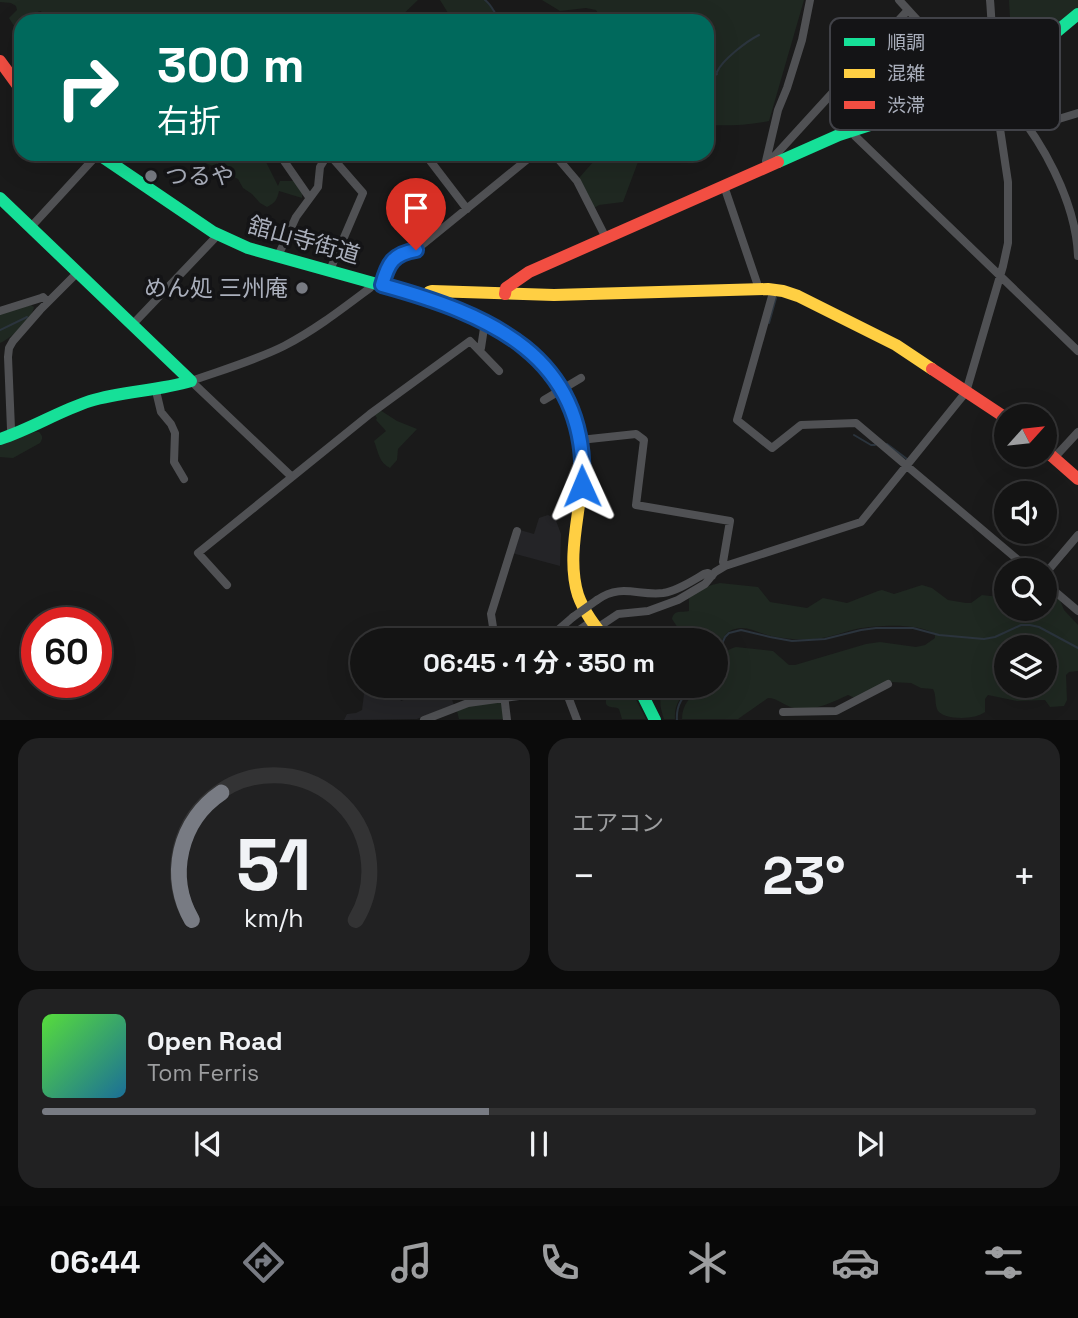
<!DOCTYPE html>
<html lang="ja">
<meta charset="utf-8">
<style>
:root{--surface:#141414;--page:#212122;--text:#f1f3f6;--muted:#9d9ea0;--line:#333334;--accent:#787b83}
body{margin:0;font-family:"Space Grotesk","Noto Sans JP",sans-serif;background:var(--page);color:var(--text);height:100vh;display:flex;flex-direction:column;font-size:26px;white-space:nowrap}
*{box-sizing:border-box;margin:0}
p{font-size:23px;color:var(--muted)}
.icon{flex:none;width:38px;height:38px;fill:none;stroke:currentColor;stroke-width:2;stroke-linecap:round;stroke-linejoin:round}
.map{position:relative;height:720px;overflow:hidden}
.details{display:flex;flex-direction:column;gap:18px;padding:18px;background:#0b0b0b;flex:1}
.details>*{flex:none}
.guide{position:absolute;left:14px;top:14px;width:700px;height:147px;border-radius:21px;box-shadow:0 7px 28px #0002,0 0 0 2px var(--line);background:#00695c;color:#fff;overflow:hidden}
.needle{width:46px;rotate:63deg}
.controls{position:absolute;left:994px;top:404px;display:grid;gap:14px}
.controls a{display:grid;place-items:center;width:63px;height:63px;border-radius:50%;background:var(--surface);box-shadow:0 7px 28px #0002,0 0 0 2px var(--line);font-size:35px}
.speed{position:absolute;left:21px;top:607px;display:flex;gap:14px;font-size:35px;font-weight:700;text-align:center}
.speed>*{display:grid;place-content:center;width:91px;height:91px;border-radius:50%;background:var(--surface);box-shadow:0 7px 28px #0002,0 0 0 2px var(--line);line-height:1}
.speed .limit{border:10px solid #d22;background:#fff;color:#111}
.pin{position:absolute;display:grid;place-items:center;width:60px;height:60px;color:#fff;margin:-72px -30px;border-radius:50% 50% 50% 0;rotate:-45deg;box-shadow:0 0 7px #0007}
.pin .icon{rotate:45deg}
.me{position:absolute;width:77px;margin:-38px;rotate:359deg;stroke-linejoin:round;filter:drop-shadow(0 0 5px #0008)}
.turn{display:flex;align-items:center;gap:24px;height:147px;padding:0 28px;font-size:32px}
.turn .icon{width:91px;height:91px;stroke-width:2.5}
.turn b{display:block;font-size:49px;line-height:60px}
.big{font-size:52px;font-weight:700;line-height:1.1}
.details .widget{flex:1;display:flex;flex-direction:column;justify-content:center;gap:10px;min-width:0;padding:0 24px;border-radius:21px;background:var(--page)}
.details .dial{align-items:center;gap:0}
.dial svg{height:182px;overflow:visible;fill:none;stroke:var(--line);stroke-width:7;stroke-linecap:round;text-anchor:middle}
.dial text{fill:var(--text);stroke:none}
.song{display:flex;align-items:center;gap:21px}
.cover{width:84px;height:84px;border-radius:10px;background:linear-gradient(135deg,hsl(110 70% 55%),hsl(200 70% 35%))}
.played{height:7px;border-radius:4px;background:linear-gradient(90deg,var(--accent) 45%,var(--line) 45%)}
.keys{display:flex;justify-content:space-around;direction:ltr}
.heat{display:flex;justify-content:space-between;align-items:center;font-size:38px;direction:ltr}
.details .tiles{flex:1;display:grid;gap:18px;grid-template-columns:1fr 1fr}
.widget:last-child{grid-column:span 2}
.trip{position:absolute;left:350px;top:628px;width:378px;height:70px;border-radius:35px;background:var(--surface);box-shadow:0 7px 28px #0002,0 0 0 2px var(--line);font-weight:700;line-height:70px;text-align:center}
.menu{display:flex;height:112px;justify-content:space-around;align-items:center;background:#080808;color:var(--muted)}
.menu .icon{width:49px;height:49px}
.menu .on{color:var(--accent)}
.menu b{font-size:32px;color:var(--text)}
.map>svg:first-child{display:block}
</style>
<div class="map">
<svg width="1078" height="720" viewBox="0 0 1078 720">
<rect width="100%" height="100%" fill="#1a1a1a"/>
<path fill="#242427" d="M548 515 555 518 561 534 560 566 512 553 520 530 534 534 539 518Z
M439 686H447L454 705 417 719 344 720 347 714 356 713 362 710 364 694 371 691 400 698 401 701Z"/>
<path fill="#1f2821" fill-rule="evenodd" d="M0 0H418L396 21H46L41 11C33 12 29 21 21 21V24L18 26H14L9 18 17 10 16 6 11 3 0 2Z
M440 0H485L503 21H453Z
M542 0H804L769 121C748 125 728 126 707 125V21H603L596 10 586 8 560 11Z
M1009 0H1078V10L1046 35 1012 34 1005 26 1010 18Z
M186 154H262L278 186 280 181H295L302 191V198L279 191C277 200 275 203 267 207L260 203 252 194 243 188 238 179 234 177 231 178 216 167 197 160Z
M600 154H641L623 202 599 205 594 208 579 178Z
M31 305 34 307C32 319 12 338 0 343V313Z
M380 410 397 421 417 429 398 449 397 460 390 468C379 463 378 451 374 441L386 431 376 420 377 418 374 414Z
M35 432H39C43 436 43 438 40 443L13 458 0 457V444Z
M720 583 758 587 770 602 807 608 823 598 847 603 878 591 882 590 894 594 922 585 932 588 948 600 966 603H971L982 595 999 597 1006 596V609H1045V587L1060 600 1064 610 1078 625V671L1069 672 1066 675 1067 700 1064 706 1050 707 1045 700H1042L1017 701 988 695 985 699V712C975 720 945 720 938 711 934 704 937 696 933 689L921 688 911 683 891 682 855 698 848 695C831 703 813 712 794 708 784 706 778 698 768 698L738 719H682C682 704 691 696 702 686H716C716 670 718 651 736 647L773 651 789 665H795L866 644 880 642 916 647 925 645 935 638V634C920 623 880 625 861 628 845 631 831 638 814 639 800 640 785 639 771 636 761 634 746 625 735 629 724 631 720 645 716 653V640H678L682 634 672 619C674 609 682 613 689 611V598C698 590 709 585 720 583ZM1006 648H1045V686H1006Z
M610 686H629L646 719H622L619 709C617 707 614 708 611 707 601 705 608 696 611 691Z
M662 686H691C681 696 674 704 675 719H664C659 705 660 701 662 686Z
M501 701 504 719H459L457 711 469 706Z"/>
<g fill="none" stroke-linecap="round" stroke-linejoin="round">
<path stroke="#2b343d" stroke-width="2" d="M485 0C493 6 494 14 501 21
M717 72C722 60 747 41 759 35
M707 79 717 74
M769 323 776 298
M0 330 27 317
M854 435 871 445H875
M887 444 907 459
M716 657 725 637 729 633 741 630 770 637 792 641 825 639 861 630 876 628H913L939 635 984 639 995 637 1021 625H1030L1039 627 1078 648
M677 720C676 704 683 696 694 686"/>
<path stroke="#505154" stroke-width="8" d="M899 0 953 59 982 83 984 89
M990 0C992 21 992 64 1002 81
M999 98H1004C1041 136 1076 202 1078 256
M1029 128 1078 113
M853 130 855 136 1078 351
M329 154 363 193 330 270
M425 154 467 209
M554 154 577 181 606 238
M282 158 309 197
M767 164 766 161 778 110 787 88 802 40 810 0
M772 165 771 160 908 10
M724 186 757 283V289
M30 228 98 154
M278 256 296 217 318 187 320 167 328 154
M382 285C388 263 394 254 416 250L534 154
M774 289 737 420 772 448 801 425 856 423 1030 570
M0 311 41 298 43 297 48 302
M132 325 214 239 217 234
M479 350 481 348 484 328 487 323
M156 391 161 412 171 424 175 433 174 462 184 479
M544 400 581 378
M13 435 11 429 8 357 9 348 13 341 40 310 77 273
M580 440 636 434 644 440 636 505 730 521 723 562 725 566
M1054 458 1078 432
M292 477 191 381C222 370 254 361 284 346 315 330 342 309 370 288L372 282
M1045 574 1078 535
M1045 583 1078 611
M227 585 198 553 370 414 470 341 499 371
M597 600C621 583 638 596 663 593 677 591 692 581 704 574L708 573 712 576
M597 628 618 614 648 611 678 600 705 584 715 572 725 566 861 522 966 392 1003 266 1008 243V182L999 122V93L996 85
M495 640 491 614 517 531
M549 640 558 630 573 617
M565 640 592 621
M503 686 507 720
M564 686 577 720
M783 712 836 711 888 684
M424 720 468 703 549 692 565 688"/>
<path stroke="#16e098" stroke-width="12" d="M98 154 213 232 248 248 427 298 457 309 487 322 514 339 524 347
M778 162 839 135 997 84 1012 72 1030 47 1055 33 1078 14
M0 198 191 381C158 391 123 391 90 401 59 411 31 429 0 439
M638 686 655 720"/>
<path stroke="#ffcf43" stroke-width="12" d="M426 297 429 292 432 291 554 295 768 289 783 291 798 296 896 345 932 369
M524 347C573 388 589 442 579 505 575 534 569 566 578 595 584 612 595 626 606 640"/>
<path stroke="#f24e42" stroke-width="12" d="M0 61 21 90
M505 294 506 288 529 272 778 162
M932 369 1006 418
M1045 450 1078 479"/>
<path stroke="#505154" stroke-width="8" d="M573 617 597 600"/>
</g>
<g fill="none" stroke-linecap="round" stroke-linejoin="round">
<g stroke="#114b97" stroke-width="18">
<path id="route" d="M416 250C393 254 388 263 382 285 488 314 590 356 582 486"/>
</g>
<use href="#route" stroke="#1a73e8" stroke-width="12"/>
</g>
<g fill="#787b83" stroke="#141416" stroke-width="2.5">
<circle cx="151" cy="176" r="7"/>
<circle cx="302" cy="288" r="7"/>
</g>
<g text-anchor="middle" stroke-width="7" stroke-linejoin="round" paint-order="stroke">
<g font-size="23" fill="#aaafbc" stroke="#141416" text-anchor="start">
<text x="165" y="184">つるや</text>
<text x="288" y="296" text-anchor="end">めん処 三州庵</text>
</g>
<g font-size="23" fill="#aaafbc" stroke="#141416">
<text transform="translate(304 240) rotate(16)" y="8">舘山寺街道</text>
</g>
</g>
<rect x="830" y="18" width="230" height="112" rx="10" fill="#141416" stroke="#414248" stroke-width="2"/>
<rect x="844" y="38" width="31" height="8" fill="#16e098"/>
<rect x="844" y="69" width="31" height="9" fill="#ffcf43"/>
<rect x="844" y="101" width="31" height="8" fill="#f24e42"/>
<g font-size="19" fill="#aaafbc">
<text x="887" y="49">順調</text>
<text x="887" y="80">混雑</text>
<text x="887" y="112">渋滞</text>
</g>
</svg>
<div class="controls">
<a><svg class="needle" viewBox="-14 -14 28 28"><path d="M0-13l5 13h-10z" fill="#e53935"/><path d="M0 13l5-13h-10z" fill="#9d9ea0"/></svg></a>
<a><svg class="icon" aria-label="sound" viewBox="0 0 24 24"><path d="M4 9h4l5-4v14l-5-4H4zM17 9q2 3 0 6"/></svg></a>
<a><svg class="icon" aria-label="search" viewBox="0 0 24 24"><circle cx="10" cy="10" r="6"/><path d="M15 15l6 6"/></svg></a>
<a><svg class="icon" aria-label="layers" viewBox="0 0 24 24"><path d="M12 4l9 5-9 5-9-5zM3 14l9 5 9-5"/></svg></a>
</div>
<div class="speed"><div class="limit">60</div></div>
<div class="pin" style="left:416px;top:250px;background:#d93025"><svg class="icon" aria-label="arrive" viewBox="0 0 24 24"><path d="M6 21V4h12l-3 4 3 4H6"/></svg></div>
<svg class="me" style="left:582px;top:486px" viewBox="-20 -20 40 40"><path d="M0-17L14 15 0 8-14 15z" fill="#1a73e8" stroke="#fff" stroke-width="4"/></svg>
<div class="trip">06:45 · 1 分 · 350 m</div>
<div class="guide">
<div class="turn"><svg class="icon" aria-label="right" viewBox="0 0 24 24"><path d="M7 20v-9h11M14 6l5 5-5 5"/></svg><div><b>300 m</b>右折</div></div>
</div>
</div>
<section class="details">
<div class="tiles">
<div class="widget dial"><svg viewBox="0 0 100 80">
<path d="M14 69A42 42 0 1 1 86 69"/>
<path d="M14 69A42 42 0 0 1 27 13" stroke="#787b83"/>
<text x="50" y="56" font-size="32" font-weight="700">51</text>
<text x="50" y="72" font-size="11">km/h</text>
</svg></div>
<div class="widget"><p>エアコン</p>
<div class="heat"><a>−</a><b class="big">23°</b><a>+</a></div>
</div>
<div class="widget">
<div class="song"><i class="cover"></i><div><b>Open Road</b><p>Tom Ferris</p></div></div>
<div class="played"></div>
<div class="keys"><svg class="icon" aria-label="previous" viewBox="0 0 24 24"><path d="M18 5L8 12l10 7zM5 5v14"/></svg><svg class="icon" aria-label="pause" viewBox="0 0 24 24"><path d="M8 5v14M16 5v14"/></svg><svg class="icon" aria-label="next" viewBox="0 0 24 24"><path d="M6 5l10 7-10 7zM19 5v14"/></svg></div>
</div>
</div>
</section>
<nav class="menu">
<b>06:44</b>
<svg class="icon on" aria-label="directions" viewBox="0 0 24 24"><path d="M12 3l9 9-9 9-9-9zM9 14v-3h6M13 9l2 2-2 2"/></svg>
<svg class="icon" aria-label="music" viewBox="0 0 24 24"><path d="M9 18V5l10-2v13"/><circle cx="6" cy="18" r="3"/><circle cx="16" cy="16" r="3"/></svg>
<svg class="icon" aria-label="phone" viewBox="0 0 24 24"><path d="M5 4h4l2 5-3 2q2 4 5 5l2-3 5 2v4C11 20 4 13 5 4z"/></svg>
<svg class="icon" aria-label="climate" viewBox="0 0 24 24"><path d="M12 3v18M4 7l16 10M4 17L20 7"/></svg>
<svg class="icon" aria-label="car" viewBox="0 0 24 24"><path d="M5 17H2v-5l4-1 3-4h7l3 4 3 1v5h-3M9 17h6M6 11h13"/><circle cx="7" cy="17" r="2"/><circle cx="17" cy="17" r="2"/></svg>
<svg class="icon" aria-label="filters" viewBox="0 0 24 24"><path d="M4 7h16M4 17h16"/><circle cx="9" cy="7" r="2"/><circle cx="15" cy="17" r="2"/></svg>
</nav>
